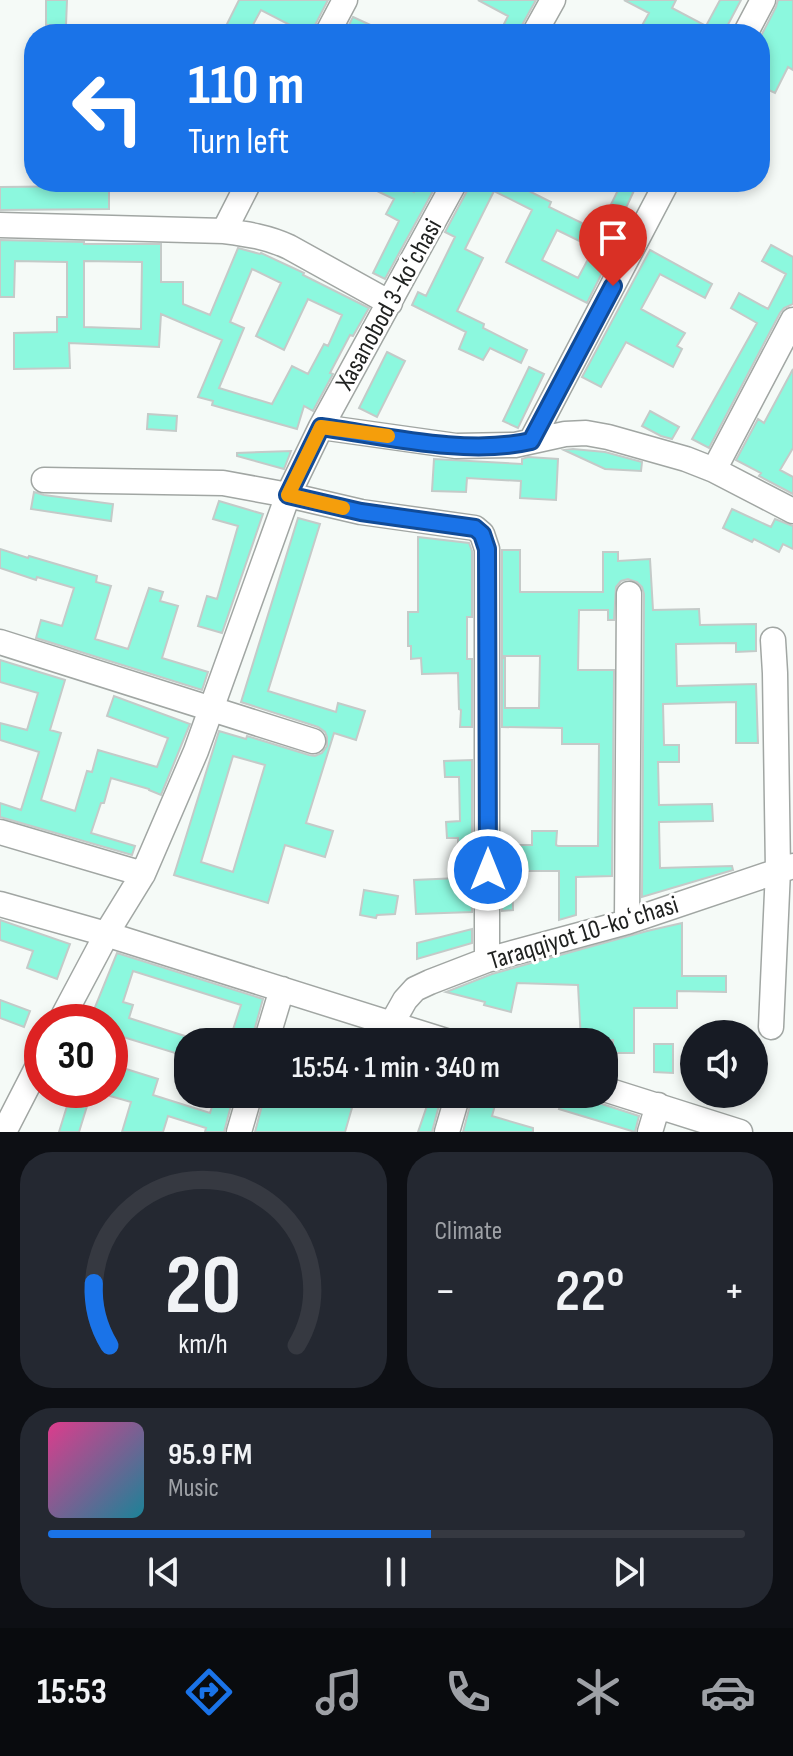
<!DOCTYPE html>
<meta charset="utf-8">
<style>
:root{--surface:#171b24;--page:#242831;--text:#f1f3f6;--muted:#9ea1a6;--line:#363941;--accent:#1a73e8}
body{margin:0;font-family:"Sofia Sans Condensed",sans-serif;background:var(--page);color:var(--text);height:100vh;display:flex;flex-direction:column;font-size:30px;white-space:nowrap}
*{box-sizing:border-box;margin:0}
p{font-size:26px;color:var(--muted)}
.icon{flex:none;width:44px;height:44px;fill:none;stroke:currentColor;stroke-width:2;stroke-linecap:round;stroke-linejoin:round}
.map{position:relative;height:1132px;overflow:hidden}
.side{display:flex;flex-direction:column;gap:20px;padding:20px;background:#0d0f14;flex:1}
.side>*{flex:none}
.guide{position:absolute;left:24px;top:24px;width:746px;height:168px;border-radius:32px;box-shadow:0 4px 12px #0003;background:#1a73e8;color:#fff;overflow:hidden}
.fabs{position:absolute;left:680px;top:1020px;display:grid;gap:16px}
.fabs a{display:grid;place-items:center;width:88px;height:88px;border-radius:50%;background:var(--surface);box-shadow:0 4px 12px #0003;font-size:40px}
.speed{position:absolute;left:24px;top:1004px;display:flex;gap:16px;font-size:40px;font-weight:700;text-align:center}
.speed>*{display:grid;place-content:center;width:104px;height:104px;border-radius:50%;background:var(--surface);box-shadow:0 4px 12px #0003;line-height:1}
.speed .limit{border:12px solid #d22;background:#fff;color:#111}
.pin{position:absolute;display:grid;place-items:center;width:68px;height:68px;color:#fff;margin:-82px -34px;border-radius:50% 50% 50% 0;rotate:-45deg;box-shadow:0 0 8px #0007}
.pin .icon{rotate:45deg}
.me{position:absolute;width:88px;margin:-44px;rotate:0deg;stroke-linejoin:round;filter:drop-shadow(0 0 6px #0008)}
.turn{display:flex;align-items:center;gap:28px;height:168px;padding:0 32px;font-size:36px}
.turn .icon{width:104px;height:104px;stroke-width:2.5}
.turn b{display:block;font-size:56px;line-height:68px}
.big{font-size:60px;font-weight:600;line-height:1.1}
.side .card{flex:1;display:flex;flex-direction:column;justify-content:center;gap:12px;min-width:0;padding:0 28px;border-radius:32px;background:var(--page)}
.side .dial{align-items:center;gap:0}
.dial svg{height:208px;overflow:visible;fill:none;stroke:var(--line);stroke-width:7;stroke-linecap:round;text-anchor:middle}
.dial text{fill:var(--text);stroke:none}
.song{display:flex;align-items:center;gap:24px}
.cover{width:96px;height:96px;border-radius:12px;background:linear-gradient(135deg,hsl(330 70% 55%),hsl(190 70% 35%))}
.played{height:8px;border-radius:4px;background:linear-gradient(90deg,var(--accent) 55%,var(--line) 55%)}
.keys{display:flex;justify-content:space-around;direction:ltr}
.heat{display:flex;justify-content:space-between;align-items:center;font-size:44px;direction:ltr}
.side .tiles{flex:1;display:grid;gap:20px;grid-template-columns:1fr 1fr}
.card:last-child{grid-column:span 2}
.trip{position:absolute;left:174px;top:1028px;width:444px;height:80px;border-radius:32px;background:var(--surface);box-shadow:0 4px 12px #0003;font-weight:600;line-height:80px;text-align:center}
.menu{display:flex;height:128px;justify-content:space-around;align-items:center;background:#090b0e;color:var(--muted)}
.menu .icon{width:56px;height:56px}
.menu .current{color:var(--accent)}
.menu b{font-size:36px;color:var(--text)}
.map>svg:first-child{display:block}
</style>
<div class="map">
<svg width="793" height="1132" viewBox="0 0 793 1132">
<rect width="100%" height="100%" fill="#f5faf7"/>
<path fill="#8cf8de" stroke="#c4cac8" stroke-width="2" fill-rule="evenodd" d="M46 0H67L66 25H46Z
M239 0H328L314 27 312 34H288L292 26 261 10 248 34H222Z
M478 0H536L521 27 519 34H499L508 16Z
M624 0H676L672 8 706 26 720 0H741L723 34H650L640 29 649 13Z
M778 0H793V70L788 67 775 93 760 86V38L776 7Z
M353 17 390 34H344Z
M93 182H109V209L0 210V187L93 186Z
M358 182H394L414 192 419 182H438L385 279 373 273 399 221 386 214 394 199Z
M470 182H511L551 202 549 207 598 231 622 182H638L612 238 618 241 587 303 506 262 532 210 494 191 465 249 483 258 457 311 484 324 483 328 527 350 521 363 490 348 483 360 459 349 466 332 412 305 418 292 426 296 455 237 445 232 468 189ZM557 230 594 248 578 278 542 260Z
M0 240 84 242V244H161V282H183V304L210 315 238 248 260 254 261 253 304 273 303 275 369 308 353 336 350 335 330 373 333 374 313 411 304 406 297 429 212 405 213 401 198 397 222 340 161 314 159 347 69 343 70 368 14 369V333L57 332V317H67V262L15 261 14 297H0ZM84 261 142 262 141 329 84 327ZM252 269 281 283 256 336 284 350 308 299 342 315 328 346 324 344 308 374 292 366 272 404 219 388 244 328 230 322Z
M771 245 793 257V304L784 308 780 313 709 448 692 439 757 323 731 308 739 293 768 309 786 274 762 261Z
M650 250 712 284 705 298 660 274 641 309 685 333 677 346 682 349 673 367 626 342 601 387 582 377Z
M387 352 405 361 377 417 359 408Z
M529 367 544 374 518 428 503 421Z
M793 369V448L780 470 793 477V494L759 476 761 473 736 460 758 419 764 423Z
M650 411 679 427 672 439 661 436 642 426Z
M148 414 177 416 176 431 147 429Z
M573 449 605 452 642 462 641 471 605 469 564 450Z
M291 451 284 469 237 456V453Z
M528 457 558 459 556 500 520 498 521 481 467 478 466 492 432 491 434 459 522 464V459Z
M34 492 44 495 113 504 111 521 31 509Z
M219 501 263 514 222 633 198 626 207 596 217 599 238 526 213 519Z
M732 509 771 527 775 519 793 526V549L783 544 779 552 754 539 752 542 723 528Z
M298 518 320 524 268 691 336 712 338 703 365 711 356 740 334 733 306 823 333 831 325 857 285 845 268 903 174 875 219 731 246 739 247 736 309 755 315 756 322 753 327 746V737L325 732 318 727 241 702ZM233 756 265 765 233 872 201 862Z
M418 537 469 543 472 551V617H467V659H472V727H460L461 710 459 709 458 673 422 674 421 658 411 659V646H408V612H418Z
M0 549 28 558 29 556 97 576 96 582 111 586 95 639 128 649 149 588 163 592 160 601 178 606 162 658 208 672 202 690 36 638 41 620 62 626 74 588 37 577 36 580 0 568Z
M502 550H520V592H603V552H618V561L650 559 653 610 699 609 700 625 756 624V651L736 652V643L676 644 677 686 756 684 758 743H736V702L663 704 664 745H679V762H658L659 805 712 804 713 821 659 822 660 868 732 866 733 870 642 897 644 594 642 587 637 582 628 579 621 581 616 587 614 620H608V610H579L578 670H614L612 876 576 877V915L559 920V871H512L513 910 502 911V845H532V831H557L556 845 558 846H598L599 744H562V728L502 727V658H505V708H539L540 656H502Z
M0 660 65 680 50 730 61 733 41 800 75 811 87 771 92 772 98 750 157 767 168 738 107 716 114 696 190 724 161 795 149 790V789L111 778 104 803H101L91 833 135 846 132 855 0 817V803L21 810 39 752 0 740V723L27 730 38 693 0 682Z
M472 760V912L416 914 414 880 459 878 458 838H447L446 822 460 821 459 777H445L444 761Z
M364 890 398 896 395 914 377 915 376 918 360 915Z
M0 920 70 944 57 979 27 968 33 951 0 940Z
M682 923V976H726V992L677 991V1008H634V1053H613V1040L581 1041 578 985 517 983 511 1012 484 1005 485 1002 446 992 492 974 647 931Z
M472 929V943L417 959V943Z
M117 953 263 999 251 1042H229L241 1005 133 971 123 1002 133 1005 129 1018 188 1037V1057L110 1033V1022H89Z
M0 1000 30 1011 24 1027 0 1018Z
M654 1044H673V1073L654 1072Z
M110 1064 158 1079 153 1095 210 1113 216 1094H234L224 1132H205L206 1128 168 1116 163 1132H122L131 1102 110 1096Z
M72 1090H92L79 1132H59Z
M265 1094H356L345 1132H255Z
M431 1094H442L432 1132H418Z
M473 1094H485L497 1098 492 1116 533 1128V1132H463Z
M564 1094H578L592 1098 599 1103 639 1116 635 1132 559 1109Z"/>
<g fill="none" stroke-linecap="round" stroke-linejoin="round">
<g stroke="#a1a6a3" stroke-width="27">
<path id="minor" d="M327 34 345 0
M534 34 553 0
M745 34 763 0
M0 225 224 231C247 234 268 237 289 247L390 303
M224 231 249 182
M321 427 456 446 515 445 565 434 586 433 608 437 686 459 714 470 793 511
M531 441 667 182
M714 470 793 320
M44 480 223 483 288 495 361 512 475 528 482 534 487 549V960
M0 642 313 741
M0 832 143 874
M0 904 106 934 449 1042
M627 922 629 594
M60 1022 111 926 143 874 196 751 288 495 321 427 455 182
M394 1025 396 1016 405 1000 415 989 430 982 487 960 627 922 793 866
M771 1027 778 870 775 673 773 640
M266 1042 282 989
M604 1089 740 1132
M4 1132 42 1058
M239 1132 250 1094
M447 1132 458 1094
M650 1132 658 1105"/>
</g>
<use href="#minor" stroke="#fff" stroke-width="24"/>
</g>
<g fill="none" stroke-linecap="round" stroke-linejoin="round">
<g stroke="#114b97" stroke-width="20">
<path id="route" d="M488 870 487 549 482 534 475 528 361 512 288 495 321 427C385 436 468 456 531 441L613 286"/>
</g>
<use href="#route" stroke="#1a73e8" stroke-width="14"/>
<path stroke="#f59e0b" stroke-width="14" d="M343 508 288 495 321 427 388 436"/>
</g>
<g text-anchor="middle" stroke-width="6" stroke-linejoin="round" paint-order="stroke">
<g font-size="26" fill="#202221" stroke="#fff">
<text transform="translate(388 304) rotate(-61)" y="9">Xasanobod 3-koʻchasi</text>
<text transform="translate(583 932) rotate(-17)" y="9">Taraqqiyot 10-koʻchasi</text>
</g>
</g>
</svg>
<div class="fabs">
<a><svg class="icon" aria-label="sound" viewBox="0 0 24 24"><path d="M4 9h4l5-4v14l-5-4H4zM17 9q2 3 0 6"/></svg></a>
</div>
<div class="speed"><div class="limit">30</div></div>
<div class="pin" style="left:613px;top:286px;background:#d93025"><svg class="icon" aria-label="arrive" viewBox="0 0 24 24"><path d="M6 21V4h12l-3 4 3 4H6"/></svg></div>
<svg class="me" style="left:488px;top:870px" viewBox="-20 -20 40 40"><circle r="17" fill="#1a73e8" stroke="#fff" stroke-width="3"/><path d="M0-11L8 9 0 5-8 9z" fill="#fff"/></svg>
<div class="trip">15:54 · 1 min · 340 m</div>
<div class="guide">
<div class="turn"><svg class="icon" aria-label="left" viewBox="0 0 24 24"><path d="M17 20v-9H6M10 6l-5 5 5 5"/></svg><div><b>110 m</b>Turn left</div></div>
</div>
</div>
<section class="side">
<div class="tiles">
<div class="card dial"><svg viewBox="0 0 100 80">
<path d="M14 69A42 42 0 1 1 86 69"/>
<path d="M14 69A42 42 0 0 1 8 45" stroke="#1a73e8"/>
<text x="50" y="56" font-size="32" font-weight="700">20</text>
<text x="50" y="72" font-size="11">km/h</text>
</svg></div>
<div class="card"><p>Climate</p>
<div class="heat"><a>−</a><b class="big">22°</b><a>+</a></div>
</div>
<div class="card">
<div class="song"><i class="cover"></i><div><b>95.9 FM</b><p>Music</p></div></div>
<div class="played"></div>
<div class="keys"><svg class="icon" aria-label="previous" viewBox="0 0 24 24"><path d="M18 5L8 12l10 7zM5 5v14"/></svg><svg class="icon" aria-label="pause" viewBox="0 0 24 24"><path d="M8 5v14M16 5v14"/></svg><svg class="icon" aria-label="next" viewBox="0 0 24 24"><path d="M6 5l10 7-10 7zM19 5v14"/></svg></div>
</div>
</div>
</section>
<nav class="menu">
<b>15:53</b>
<svg class="icon current" aria-label="directions" viewBox="0 0 24 24"><path d="M12 3l9 9-9 9-9-9zM9 14v-3h6M13 9l2 2-2 2"/></svg>
<svg class="icon" aria-label="music" viewBox="0 0 24 24"><path d="M9 18V5l10-2v13"/><circle cx="6" cy="18" r="3"/><circle cx="16" cy="16" r="3"/></svg>
<svg class="icon" aria-label="phone" viewBox="0 0 24 24"><path d="M5 4h4l2 5-3 2q2 4 5 5l2-3 5 2v4C11 20 4 13 5 4z"/></svg>
<svg class="icon" aria-label="climate" viewBox="0 0 24 24"><path d="M12 3v18M4 7l16 10M4 17L20 7"/></svg>
<svg class="icon" aria-label="car" viewBox="0 0 24 24"><path d="M5 17H2v-5l4-1 3-4h7l3 4 3 1v5h-3M9 17h6M6 11h13"/><circle cx="7" cy="17" r="2"/><circle cx="17" cy="17" r="2"/></svg>
</nav>
